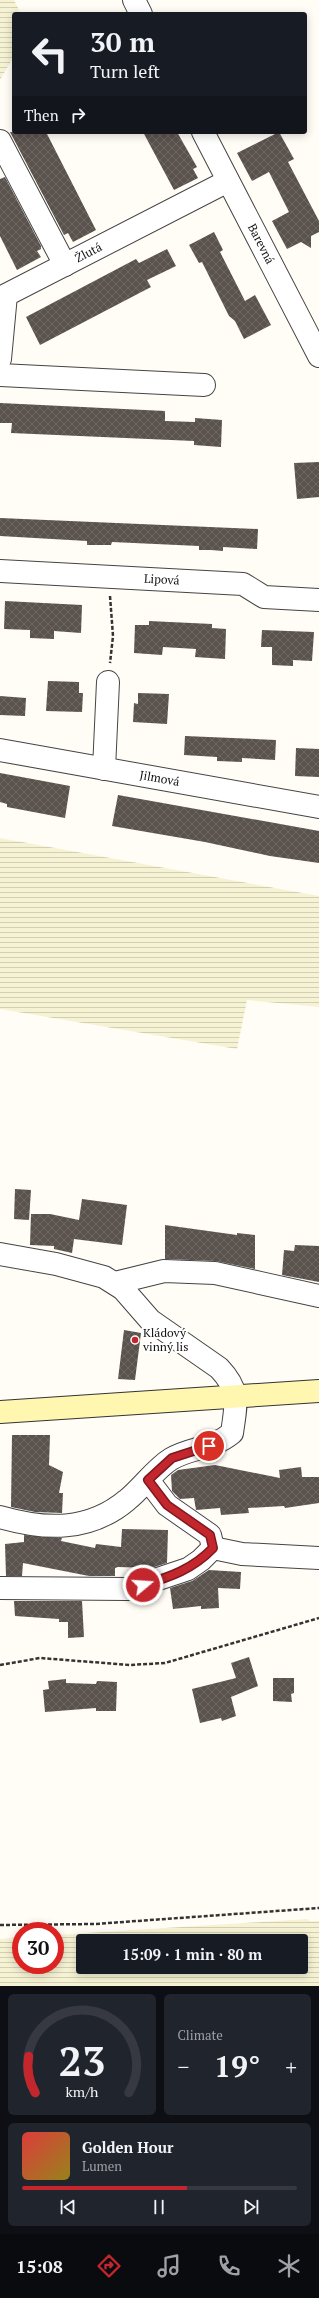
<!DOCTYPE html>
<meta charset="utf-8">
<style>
:root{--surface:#171b24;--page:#20242c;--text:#f1f3f6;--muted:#9ea1a6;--line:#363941;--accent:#c4262e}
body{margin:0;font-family:"PT Serif",serif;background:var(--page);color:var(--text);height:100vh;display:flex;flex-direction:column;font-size:15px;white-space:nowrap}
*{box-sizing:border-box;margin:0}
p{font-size:13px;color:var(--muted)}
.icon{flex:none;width:22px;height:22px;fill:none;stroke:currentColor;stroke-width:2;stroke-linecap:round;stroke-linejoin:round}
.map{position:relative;height:1986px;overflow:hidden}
.details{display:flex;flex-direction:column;gap:8px;padding:8px;background:#0d0f14;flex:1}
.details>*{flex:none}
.top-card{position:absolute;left:12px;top:12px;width:295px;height:122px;border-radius:4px;box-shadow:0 2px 10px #0003;background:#171b24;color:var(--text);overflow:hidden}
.speed{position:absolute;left:12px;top:1922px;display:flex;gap:8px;font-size:20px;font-weight:700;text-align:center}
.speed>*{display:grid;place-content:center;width:52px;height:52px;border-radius:50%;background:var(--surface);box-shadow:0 2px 10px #0003;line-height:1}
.speed .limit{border:6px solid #d22;background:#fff;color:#111}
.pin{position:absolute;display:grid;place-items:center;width:34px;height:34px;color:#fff;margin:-17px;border:2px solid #fff;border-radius:50%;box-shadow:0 1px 4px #0007}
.me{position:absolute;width:44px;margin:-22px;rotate:72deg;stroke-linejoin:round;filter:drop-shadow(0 0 3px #0008)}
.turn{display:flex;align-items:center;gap:14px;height:84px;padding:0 12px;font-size:18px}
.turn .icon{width:52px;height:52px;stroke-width:2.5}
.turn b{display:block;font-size:28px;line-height:34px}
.then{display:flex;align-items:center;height:38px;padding:0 12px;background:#0003;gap:8px;font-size:15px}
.big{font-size:30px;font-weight:600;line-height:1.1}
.details .widget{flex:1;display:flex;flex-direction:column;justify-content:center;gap:6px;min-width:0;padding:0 14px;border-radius:6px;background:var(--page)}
.details .dial{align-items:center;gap:0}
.dial svg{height:104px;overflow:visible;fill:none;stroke:var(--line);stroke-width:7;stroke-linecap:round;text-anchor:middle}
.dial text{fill:var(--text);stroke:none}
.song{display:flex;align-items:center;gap:12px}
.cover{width:48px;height:48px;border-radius:6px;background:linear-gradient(135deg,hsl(0 70% 55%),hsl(50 70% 35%))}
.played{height:4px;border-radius:2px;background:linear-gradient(90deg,var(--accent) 60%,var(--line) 60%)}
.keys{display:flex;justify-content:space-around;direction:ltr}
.heat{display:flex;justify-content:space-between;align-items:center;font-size:22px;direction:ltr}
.details .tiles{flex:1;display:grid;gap:8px;grid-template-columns:1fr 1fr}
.widget:last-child{grid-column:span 2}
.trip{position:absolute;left:76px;top:1934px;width:232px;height:40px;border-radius:4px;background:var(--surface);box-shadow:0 2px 10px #0003;font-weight:600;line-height:40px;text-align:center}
.dock{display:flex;height:64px;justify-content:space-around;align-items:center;background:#090b0e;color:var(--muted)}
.dock .icon{width:28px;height:28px}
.dock .on{color:var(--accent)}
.dock b{font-size:18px;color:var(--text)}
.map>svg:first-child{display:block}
</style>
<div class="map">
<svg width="319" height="1986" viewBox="0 0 319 1986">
<defs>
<pattern id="farmland-rules" width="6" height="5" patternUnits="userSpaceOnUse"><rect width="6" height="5" fill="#f6f3d4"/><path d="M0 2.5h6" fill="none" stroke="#d2cfb5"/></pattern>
<pattern id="building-cross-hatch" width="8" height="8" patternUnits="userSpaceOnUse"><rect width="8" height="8" fill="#5a524d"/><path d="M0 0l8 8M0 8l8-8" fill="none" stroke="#6d6662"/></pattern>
</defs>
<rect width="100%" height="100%" fill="#fffdf5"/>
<path fill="url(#farmland-rules)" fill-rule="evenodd" d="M0 0H14L21 14H14V56L0 80Z
M0 838 319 896V1007L247 1000 237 1049 0 1009Z
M308 1919 309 1921H319V1986H0V1939L21 1937V1965H55V1935ZM83 1941H301V1967H83Z"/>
<path fill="url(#building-cross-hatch)" d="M10 132H46L96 230 73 242 68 233 64 235Z
M143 132H177L197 167 193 169 198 178 174 190Z
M279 132 294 159 288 162 319 221V232L311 236V248L301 242 287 249 272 221 289 212 269 172 252 181 237 153Z
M5 177 41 246V249L37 251 41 257 17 270 0 236V179Z
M214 232 223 250 220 252 245 301 255 295 271 325 244 339 235 321 229 316 202 262 199 263 189 245Z
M167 249 176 266 147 280 151 287 40 345 26 317 136 259 139 263Z
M0 403 165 411V421L195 422V418L222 420 221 447 194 445V441L11 433 12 423H0Z
M319 462V497L297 499 294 463Z
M0 518 258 529 257 549 223 547V551L211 550H199V546L112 542 111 545H87V541L0 536Z
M5 601 82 605 81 633 54 631V639L30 638V630L4 629Z
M149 621 212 624V628L226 629 225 659 195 657 196 649 163 647 162 655 134 653 135 625H149Z
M262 630 314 632 312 661 293 660V666L272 665V647H261Z
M48 681 79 682V693H83L82 712 46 711Z
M138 693 169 694 167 724 133 722 134 703 138 704Z
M0 696 26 698 25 716 0 715Z
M185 736 276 740 275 760 242 758V762L217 761V757L184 755Z
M296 748 319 749V777L295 776Z
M0 773 70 786 65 818 7 807V804L0 802Z
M118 795 319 831V863L270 856 205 842 112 826Z
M15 1189 31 1190 29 1220 14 1219Z
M82 1199 127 1205 122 1245 74 1239 72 1253 54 1249V1246L30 1245 31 1214H50L79 1220Z
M165 1225 237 1235V1233L255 1235V1269L216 1261 165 1259Z
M295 1245 319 1246V1282L282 1275 284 1250 294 1251Z
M124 1330 141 1333 135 1380 118 1379Z
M12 1435H50L49 1465 63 1472 59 1493H63L62 1513 35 1512 11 1507Z
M215 1465 280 1478 279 1470 301 1467 302 1477H319V1503L285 1508 284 1506 248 1508 249 1513 221 1515 220 1508 196 1510 194 1498 180 1499 172 1491 171 1475 178 1470Z
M122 1529 168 1530 167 1563 151 1568 118 1567 115 1568V1576H89L23 1563 22 1576H6L5 1544 24 1542V1535L62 1538 61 1541 95 1548 96 1544 121 1547Z
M209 1570 241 1572 240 1589 218 1588 219 1608 201 1609V1606L173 1609 170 1588 192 1581Z
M14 1601H82L84 1637 68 1638V1622H59V1619L15 1616Z
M249 1657 258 1686 231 1697 236 1716 222 1721 221 1718 200 1723 192 1689 236 1678 231 1663Z
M273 1678H294V1693L291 1694 292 1702 273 1701Z
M66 1679V1683L96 1684 97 1681 117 1682 116 1711H96V1708L45 1712 43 1690 49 1689 48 1681Z"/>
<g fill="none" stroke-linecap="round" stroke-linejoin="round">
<g stroke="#444" stroke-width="24">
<g id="street">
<path d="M134 0 141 14"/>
<path id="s1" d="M203 132 319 356"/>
<path d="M0 141 65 265"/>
<path id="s2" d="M0 359 6 295 228 181"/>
<path d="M0 375 204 385"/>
<path id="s3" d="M0 571 243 584 264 597 319 600"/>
<path id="s4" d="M0 750 319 807"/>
<path d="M104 769 108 682"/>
<path d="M0 1254 56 1264 104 1277 123 1289 150 1320 219 1368C241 1391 236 1404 232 1433 211 1450 191 1447 171 1459 155 1469 142 1488 127 1500 89 1532 45 1530 0 1517"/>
<path d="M115 1283 164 1271 215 1273 319 1296"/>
<path d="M213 1548 242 1554 319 1558"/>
<path d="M0 1588 128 1589 188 1569 201 1560 213 1548 210 1535 167 1505 148 1480"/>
</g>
</g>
<g stroke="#333" stroke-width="24">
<path id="secondary" d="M0 1412 319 1391"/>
</g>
<path stroke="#333" stroke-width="2.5" stroke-dasharray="4 2" stroke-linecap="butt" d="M110 596 113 636 110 663
M0 1665 40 1658 130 1665 165 1663 319 1618
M0 1925 95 1924 319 1908"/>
<use href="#street" stroke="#fff" stroke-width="22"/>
<use href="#secondary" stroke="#fff6b0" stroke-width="22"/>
</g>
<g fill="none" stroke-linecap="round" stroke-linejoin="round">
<g stroke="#7f191e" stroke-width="10">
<path id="route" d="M143 1585C170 1577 193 1569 213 1548L210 1535 167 1505 148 1480 172 1458 209 1446"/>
</g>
<use href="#route" stroke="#c4262e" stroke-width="7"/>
</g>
<circle fill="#c4262e" stroke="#fff" stroke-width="1.5" cx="135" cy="1340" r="4"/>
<g text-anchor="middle" stroke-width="4" stroke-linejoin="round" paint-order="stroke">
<g font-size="12" fill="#111" stroke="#fff">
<text dy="4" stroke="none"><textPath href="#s1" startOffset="126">Barevná</textPath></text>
<text dy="4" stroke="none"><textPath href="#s2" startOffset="157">Žlutá</textPath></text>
<text dy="4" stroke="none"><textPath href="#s3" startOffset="162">Lipová</textPath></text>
<text dy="4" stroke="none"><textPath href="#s4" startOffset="162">Jilmová</textPath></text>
</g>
<g font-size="12" fill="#111" stroke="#fff" text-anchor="start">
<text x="143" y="1337">Kládový<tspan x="143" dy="14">vinný lis</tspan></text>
</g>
</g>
</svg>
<div class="speed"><div class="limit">30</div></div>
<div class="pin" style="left:209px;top:1446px;background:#d93025"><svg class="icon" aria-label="arrive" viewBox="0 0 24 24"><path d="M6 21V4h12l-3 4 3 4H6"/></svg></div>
<svg class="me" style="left:143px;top:1585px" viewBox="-20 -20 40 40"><circle r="17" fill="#c4262e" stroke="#fff" stroke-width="3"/><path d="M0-11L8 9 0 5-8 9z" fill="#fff"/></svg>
<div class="trip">15:09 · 1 min · 80 m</div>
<div class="top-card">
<div class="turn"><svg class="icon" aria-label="left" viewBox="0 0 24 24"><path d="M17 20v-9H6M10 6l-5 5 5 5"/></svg><div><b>30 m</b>Turn left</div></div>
<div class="then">Then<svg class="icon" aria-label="right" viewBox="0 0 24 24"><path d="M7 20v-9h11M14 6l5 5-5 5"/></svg></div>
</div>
</div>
<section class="details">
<div class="tiles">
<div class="widget dial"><svg viewBox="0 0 100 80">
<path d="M14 69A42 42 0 1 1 86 69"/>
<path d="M14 69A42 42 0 0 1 9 41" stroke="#c4262e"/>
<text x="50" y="56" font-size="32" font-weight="700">23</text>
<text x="50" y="72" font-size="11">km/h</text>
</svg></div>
<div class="widget"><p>Climate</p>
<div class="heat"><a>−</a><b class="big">19°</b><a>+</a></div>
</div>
<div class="widget">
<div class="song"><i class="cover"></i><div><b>Golden Hour</b><p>Lumen</p></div></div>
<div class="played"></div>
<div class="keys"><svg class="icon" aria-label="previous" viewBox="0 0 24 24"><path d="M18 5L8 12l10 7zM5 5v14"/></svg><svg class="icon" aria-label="pause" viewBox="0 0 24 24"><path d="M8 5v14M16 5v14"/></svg><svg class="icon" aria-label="next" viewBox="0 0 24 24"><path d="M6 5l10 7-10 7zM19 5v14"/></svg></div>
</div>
</div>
</section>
<nav class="dock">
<b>15:08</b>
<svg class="icon on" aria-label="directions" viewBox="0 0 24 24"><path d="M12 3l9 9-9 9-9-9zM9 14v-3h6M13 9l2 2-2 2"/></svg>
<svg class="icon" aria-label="music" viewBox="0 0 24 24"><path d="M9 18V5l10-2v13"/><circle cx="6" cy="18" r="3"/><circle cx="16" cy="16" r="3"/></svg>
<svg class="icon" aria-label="phone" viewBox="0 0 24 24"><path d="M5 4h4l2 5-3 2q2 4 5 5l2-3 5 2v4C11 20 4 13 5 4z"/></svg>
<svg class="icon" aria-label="climate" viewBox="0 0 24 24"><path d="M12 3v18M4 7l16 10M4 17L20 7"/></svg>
</nav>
